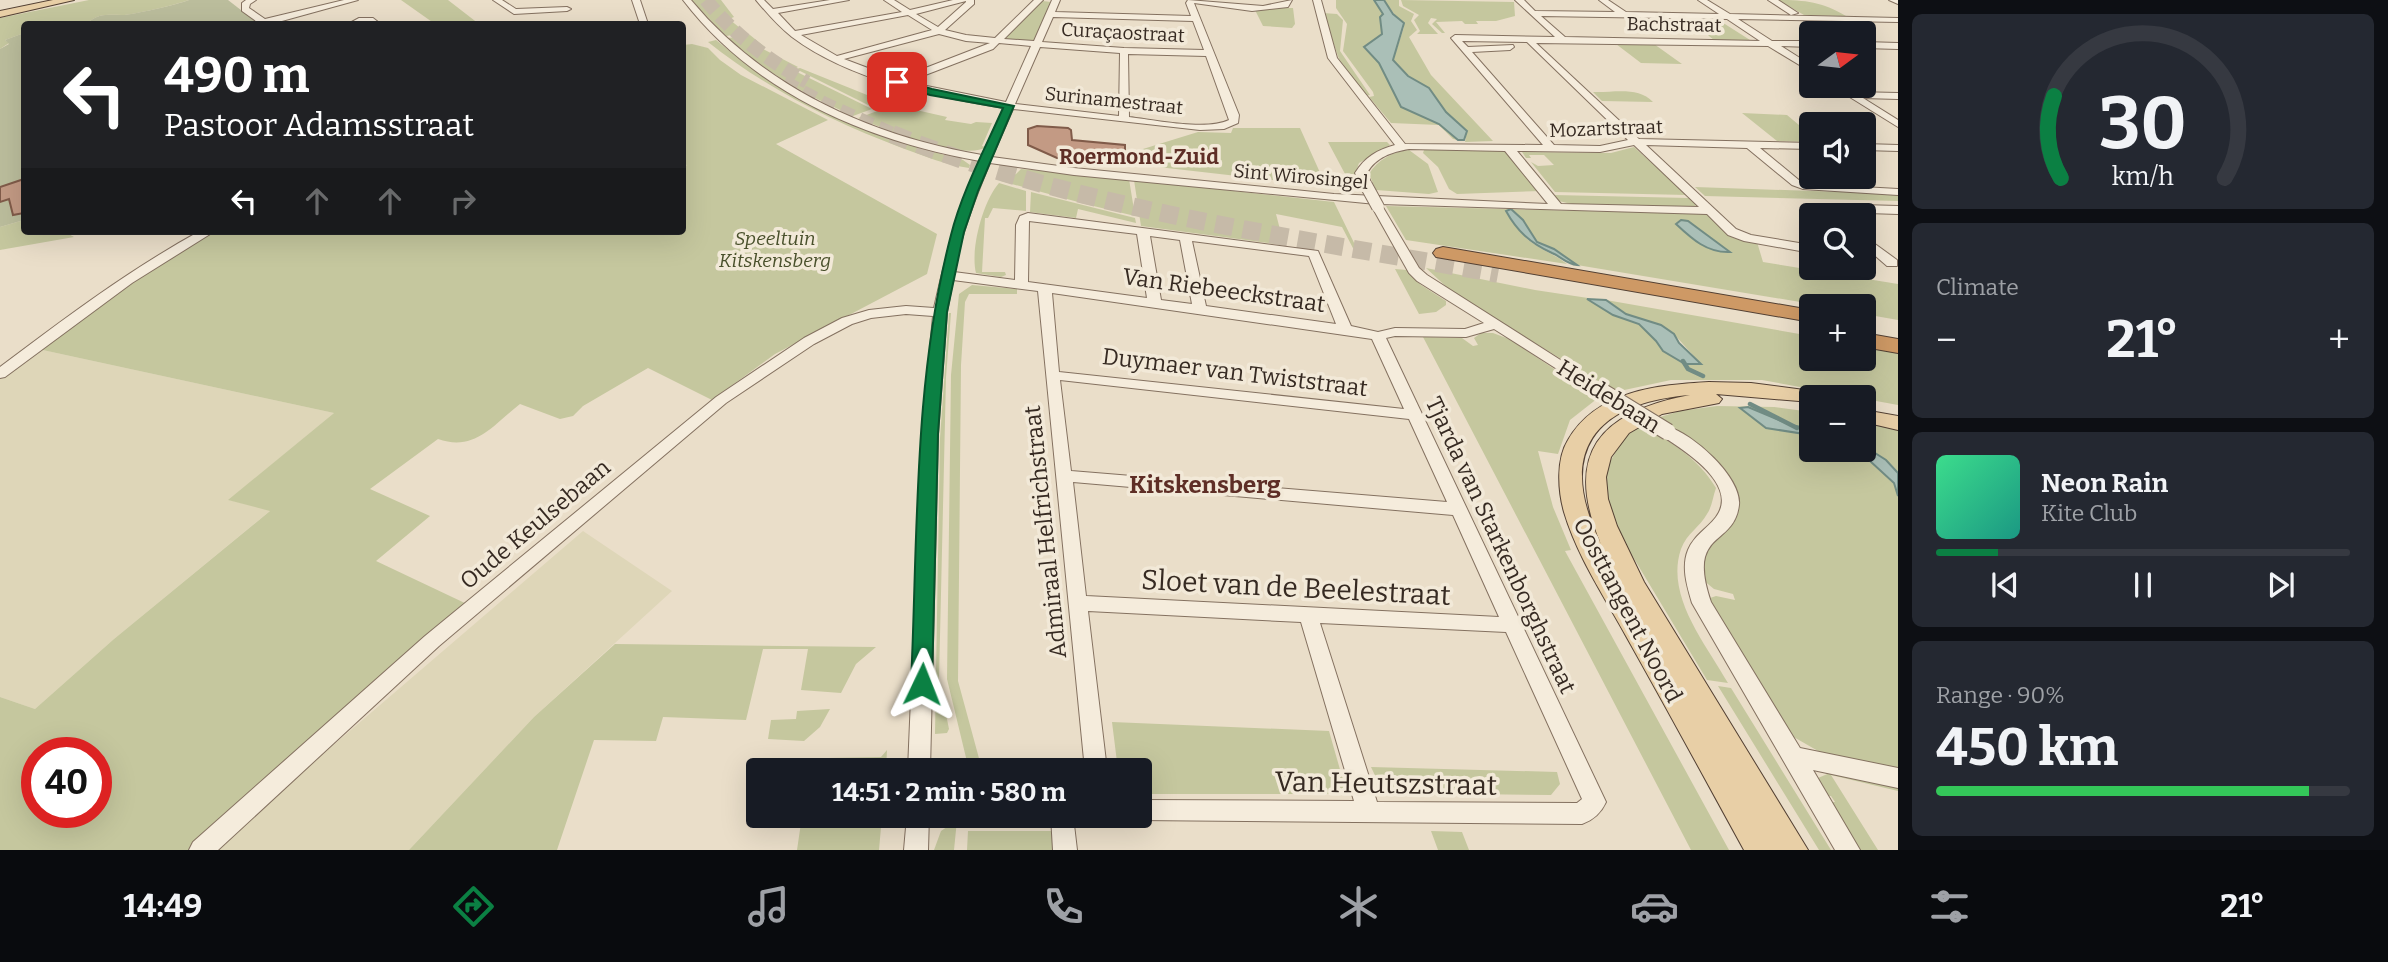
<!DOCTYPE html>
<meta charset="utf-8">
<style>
:root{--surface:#171b24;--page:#242831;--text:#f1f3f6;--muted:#9ea1a6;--line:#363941;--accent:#0b8043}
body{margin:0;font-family:Bitter,serif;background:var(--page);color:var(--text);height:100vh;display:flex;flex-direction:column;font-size:26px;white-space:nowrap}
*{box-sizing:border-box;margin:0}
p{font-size:23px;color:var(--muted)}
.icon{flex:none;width:38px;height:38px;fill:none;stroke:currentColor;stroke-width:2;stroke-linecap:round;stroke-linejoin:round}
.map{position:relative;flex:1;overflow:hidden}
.drawer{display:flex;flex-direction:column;gap:14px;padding:14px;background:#0d0f14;width:490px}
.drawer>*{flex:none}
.top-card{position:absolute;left:21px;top:21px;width:665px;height:214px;border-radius:7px;box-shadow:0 7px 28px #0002;background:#202124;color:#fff;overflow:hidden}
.needle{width:46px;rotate:75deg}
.tools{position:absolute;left:1799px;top:21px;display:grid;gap:14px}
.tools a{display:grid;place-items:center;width:77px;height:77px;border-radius:7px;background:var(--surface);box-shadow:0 7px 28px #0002;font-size:35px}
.speed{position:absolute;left:21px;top:737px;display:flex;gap:14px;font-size:35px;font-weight:700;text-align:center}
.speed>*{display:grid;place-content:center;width:91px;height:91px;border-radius:50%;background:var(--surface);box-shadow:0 7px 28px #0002;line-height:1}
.speed .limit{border:10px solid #d22;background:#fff;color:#111}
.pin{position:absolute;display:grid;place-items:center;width:60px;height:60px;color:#fff;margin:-30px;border-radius:14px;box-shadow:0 4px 10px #0006}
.me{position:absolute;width:77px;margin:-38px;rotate:2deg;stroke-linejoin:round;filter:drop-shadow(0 0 5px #0008)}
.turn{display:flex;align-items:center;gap:24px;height:147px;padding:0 28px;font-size:32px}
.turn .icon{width:91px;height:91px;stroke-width:2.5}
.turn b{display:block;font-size:49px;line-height:60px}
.lanes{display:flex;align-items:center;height:66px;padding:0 28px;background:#0003;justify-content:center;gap:35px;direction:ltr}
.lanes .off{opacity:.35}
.big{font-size:52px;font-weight:700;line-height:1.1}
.drawer .widget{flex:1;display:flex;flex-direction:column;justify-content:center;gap:10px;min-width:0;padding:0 24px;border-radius:10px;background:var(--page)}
.drawer .dial{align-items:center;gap:0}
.dial svg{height:182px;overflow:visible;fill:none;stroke:var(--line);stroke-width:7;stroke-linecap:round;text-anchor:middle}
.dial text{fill:var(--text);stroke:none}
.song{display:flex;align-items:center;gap:21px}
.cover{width:84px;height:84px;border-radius:10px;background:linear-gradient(135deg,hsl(150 70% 55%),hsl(170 70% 35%))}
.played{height:7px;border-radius:4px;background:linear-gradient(90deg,var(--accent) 15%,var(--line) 15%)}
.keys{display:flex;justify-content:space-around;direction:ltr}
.heat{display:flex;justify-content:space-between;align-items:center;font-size:38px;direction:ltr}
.charge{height:10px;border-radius:5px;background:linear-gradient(90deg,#34c759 90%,var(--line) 0)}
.trip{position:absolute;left:746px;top:758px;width:406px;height:70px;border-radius:7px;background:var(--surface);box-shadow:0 7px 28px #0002;font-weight:700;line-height:70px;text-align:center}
.tab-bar{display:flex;height:112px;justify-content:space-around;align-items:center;background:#090b0e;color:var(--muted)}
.tab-bar .icon{width:49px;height:49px}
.tab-bar .active{color:var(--accent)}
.tab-bar b{font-size:32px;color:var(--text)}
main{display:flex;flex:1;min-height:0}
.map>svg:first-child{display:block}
</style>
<main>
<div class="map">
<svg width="1898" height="850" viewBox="0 0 1898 850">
<rect width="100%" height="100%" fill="#eadec9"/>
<path fill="#ded6b8" d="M38 349 334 413 229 500 271 510 114 639 35 709 0 697V379Z
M583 531 672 591 534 717 409 850H211Z"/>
<path fill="#c5c79e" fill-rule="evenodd" d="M89 0H189C179 4 133 15 122 15 111 15 100 13 90 21L94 23 90 24H24V33L5 40 9 43 0 49V18Z
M401 0H448L479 24H435Z
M691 0H721L734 17 729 19 746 33 726 36Z
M1336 0H1374L1383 14 1380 17 1382 34 1364 48 1379 63 1401 107 1439 124 1458 140 1453 139 1439 125 1391 123 1369 97 1374 96 1373 92 1343 51 1347 24 1336 8Z
M1384 0H1399V6L1414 14 1411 21 1417 30 1409 37 1431 75 1493 141 1465 142 1467 131 1446 112 1429 88 1408 76 1393 61 1404 27Z
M1401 0 1514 2 1515 16 1496 21H1476L1478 24H1465L1462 21 1436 22 1445 33H1442L1432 24 1437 19 1431 18 1428 23 1438 34H1417L1420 31 1414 20 1419 15 1403 6Z
M1778 0C1806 0 1822 2 1846 16L1804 15Z
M1043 1 1051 2 1034 40 1026 42 1005 39Z
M1254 8H1293L1295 24 1292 28 1263 26Z
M1323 13 1337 14 1343 20 1340 51 1370 95 1366 96 1339 59Z
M1702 19H1717L1750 40H1714L1704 32 1708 25Z
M750 35 765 47 763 49 798 67 793 70 872 109 853 116C804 94 768 74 728 38Z
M716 40C787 99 875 137 963 160L970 165 969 168C946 165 924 156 902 148 832 122 766 88 708 42Z
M692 44 708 48 720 60 741 75 828 120 776 144 937 234 927 274 775 354 712 400 648 368 583 406 573 416 560 419 520 404C493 425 475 452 438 439L370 489 430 516 376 561 469 605 191 850H0V697L35 709 114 639 270 511 228 500 334 413 38 349C95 307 152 262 216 231H682L683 167 687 165 682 164 683 45ZM37 752H96V812H37Z
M1616 44H1654L1682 64 1641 63Z
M800 68 887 103 874 108 796 69Z
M1593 92C1613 93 1638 86 1653 102L1602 101Z
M894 105 947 117 945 120 971 124 976 122 992 123 982 146 986 147C965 162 881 128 858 118Z
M1742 113 1787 115 1811 135V142L1777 141Z
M1233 128H1300L1326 186 1132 164 1130 153 1198 132 1231 133Z
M1328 142H1387L1390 145 1359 163 1355 174 1359 188 1352 187Z
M1634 147 1687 195 1555 192 1531 162 1538 166 1554 165 1544 155H1529L1531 158H1526L1522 152 1611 153Z
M1429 148 1501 150 1510 154 1541 191 1457 194 1449 189 1438 167 1423 153 1424 150Z
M1409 150 1428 164 1438 192 1429 194 1376 190 1369 174C1377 160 1394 151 1409 150Z
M1021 169 1129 179 1135 216 1081 203 1082 198 1078 197V202L1001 181 1016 174Z
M1134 180 1334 202 1359 253 1355 252 1342 227 1276 214 1284 245 1141 226Z
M999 183 1026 191V211L993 208 988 218H985L982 272H1005L1006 275 1001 277 976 273C970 250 983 201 999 183Z
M1695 187 1898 194V201L1705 196Z
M1031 192 1135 218 1136 223 1078 209 1076 218 1030 212Z
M1554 195 1689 198 1697 205 1691 207 1571 204 1559 201Z
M1386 206 1706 214 1733 238 1757 242 1763 262 1898 284V320L1864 314V306H1824L1577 265 1554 249 1537 242 1527 230 1512 220C1520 226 1522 236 1531 242 1543 251 1556 255 1567 264L1406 240Z
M24 220V231H63L74 237 0 250V227Z
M1426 268 1535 290 1588 298 1613 315 1639 324 1657 341 1663 351 1685 364 1700 363 1674 334 1615 309 1606 300 1811 336V359H1864V346L1898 353V405L1762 380H1671L1615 392 1452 292Z
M1395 269 1407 270 1421 285 1446 301V305L1436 312 1419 314Z
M972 285 1017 289V294H969L965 302 961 365 958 681 980 762 1033 764 1086 761V770H969L947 679 951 375 959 294Z
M949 313H951L946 377 939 680 949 729 947 733 935 734 940 438Z
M1481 333H1493L1509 339 1598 398 1570 420 1558 454 1538 451 1553 507 1571 550 1565 551 1729 850H1691L1423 337 1462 338 1473 346 1478 345 1474 338Z
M1717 406 1774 407 1811 412V429C1787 427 1761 406 1741 408L1766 428 1811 435V450H1858L1894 483 1898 496V774L1825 755 1792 736 1707 599 1716 596 1735 600 1733 594 1714 589 1703 580V561L1735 493 1657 418 1680 411Z
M1864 421 1898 428V473L1886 460 1864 446Z
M1642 425C1671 442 1699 459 1716 488 1713 496 1712 507 1707 514 1700 527 1687 533 1681 549 1665 596 1706 644 1728 683L1707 680 1609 517 1606 480 1609 463 1627 434Z
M615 644 876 647 856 664 841 693 801 690 808 649H763L746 720 663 717 656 741 594 740 557 850H409L534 717Z
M1718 686 1731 688 1831 850H1819Z
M830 709 820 727 804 741 768 739 771 720 796 719 797 711Z
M1112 722 1329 731 1345 787 1337 794H1139V770H1118Z
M887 750 886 770H837L828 758 881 757Z
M1371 767 1557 772 1560 784 1551 795 1391 793 1381 788Z
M1832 772 1898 784V791L1831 775 1878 850H1855L1826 802H1835L1831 796H1822L1816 786 1818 778Z
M802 816H882L879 850H797Z
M957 820 954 850H934L941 831Z
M968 831H1056L1057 850H967Z
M1431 831 1462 832 1469 850H1438Z"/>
<path fill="#bbbd9c" d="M189 0H228L255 21 240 24H90L93 23 90 21C100 13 110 15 122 15 132 15 180 4 189 0Z
M24 33V220L0 227V49L9 44 5 40Z"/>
<path fill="#aabfb7" stroke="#718c84" stroke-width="2" d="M1374 0H1384L1393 14 1404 23 1393 60 1408 76 1429 88 1446 112 1467 131 1464 140H1458L1439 124 1401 107 1379 63 1364 47 1382 34 1380 17 1383 14Z
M1511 209 1523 220 1537 242 1554 249 1577 265C1566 264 1562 257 1552 253 1530 243 1517 231 1506 211Z
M1681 220 1688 221 1730 252C1707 253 1692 239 1676 224Z
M1587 299 1606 300 1626 314 1661 325 1674 334 1679 343 1701 364H1685L1663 351 1656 341 1639 324 1613 315Z
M1748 407 1791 425 1811 429V435L1766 428 1740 408Z
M1864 446 1886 460 1898 473V496L1894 483 1858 450H1864Z"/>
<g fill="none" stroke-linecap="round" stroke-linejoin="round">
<path stroke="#718c84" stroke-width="4.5" d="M1683 361 1688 369 1703 376
M1750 404 1797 428"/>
</g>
<path fill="#c39a84" stroke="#805b49" stroke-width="2" d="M1037 126 1068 128 1071 130 1072 140 1125 145V155L1101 156 1096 159 1057 158 1028 145V129Z
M24 179V213L13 215 9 199 0 202V187Z"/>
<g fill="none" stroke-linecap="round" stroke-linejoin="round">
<path stroke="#c6baa8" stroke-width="14" stroke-dasharray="14 7" stroke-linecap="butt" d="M706 0C734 35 768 60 807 82
M784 82 827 105 897 136"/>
<path stroke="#c6baa8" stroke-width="18" stroke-dasharray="18 10" stroke-linecap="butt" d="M892 134C1085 211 1295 237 1498 274"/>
<g stroke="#847160" stroke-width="2">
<path id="minor" d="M246 0H256L250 4 249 8 265 19 344 0H358L271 24H260L242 11V3Z
M493 0H502L516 9 567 7 571 9 567 11 514 14Z
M632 0H640L648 24H640Z
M683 0H691C764 88 871 136 982 155L1004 108C932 96 851 81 792 37 778 26 766 12 756 0H764L773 9 830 0H849L778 13 795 31 902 12 884 0H894L910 10 953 0H974V4L945 30 966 35 995 38 1034 0H1043L1004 39 1034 41 1052 0H1060L1055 12 1191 16 1186 3 1188 0 1263 6 1292 0 1288 7 1252 11 1194 3 1239 115 1238 123 1224 129 1200 130 1013 109 992 157 1074 168 1334 194 1548 204 1505 151 1409 149C1392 152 1376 157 1367 173L1372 185 1362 187 1355 173C1365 157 1377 150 1395 145L1328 58 1313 0H1321L1337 58 1405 144 1543 145 1451 38 1455 35 1555 37 1515 0H1524L1535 11 1615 12 1599 0H1608L1626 12 1719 14 1698 0H1707L1730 14 1898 18V22L1738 19 1772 41H1811V47L1781 46 1811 65V72L1768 46 1536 43 1639 139 1811 143V149L1760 148 1800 181 1808 184 1898 189V195L1803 189 1792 185 1747 148 1646 145 1736 229 1751 235 1811 245V253L1744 241 1728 235 1707 214 1381 204 1419 268 1427 275 1606 389 1603 392H1593L1494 329 1466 337 1395 336 1386 338 1606 802C1601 813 1593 820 1582 824L1139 820 1131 817 1130 816H1139V800L1354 801 1301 622 1088 611 1107 770H1085L1038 291 953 280 947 312 938 434 930 770H908L922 434 933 316 906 314 871 318 852 324 814 344 726 403 439 646 218 850H189L193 842 425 636 716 397 804 338 842 318 869 310 906 306 934 308C945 257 958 209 980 161 867 141 754 93 683 0ZM966 1V2L938 27 916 14ZM908 15 932 30 837 56 801 35ZM1541 16 1727 19 1760 41 1565 37ZM1053 17 1193 21 1204 50 1124 48 1042 42ZM939 34 966 41 990 43 897 79 844 59ZM1462 41 1527 42 1628 140 1600 146 1554 145 1472 52 1510 50 1514 47 1513 45 1468 47ZM999 43 1031 46 1006 102 907 82 993 49ZM1040 47 1120 53 1119 116 1015 104ZM1128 54 1206 56 1229 120C1206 131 1155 120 1129 117ZM1634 145 1699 207 1561 204 1517 151 1600 152ZM990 163 1074 175 1376 204 1372 207 1409 273 1417 281 1484 323 1465 329 1395 328 1378 332 1351 326 1318 251 1028 213 1020 216 1016 225 1015 280 954 272C961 234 975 198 990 163ZM1029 221 1137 234 1147 298 1028 282ZM1150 236 1180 240 1192 304 1161 300ZM1192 241 1309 256 1336 324 1206 306ZM1052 293 1372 339 1404 409 1059 372ZM1060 380 1409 419 1447 502 1071 471ZM1073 482 1453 515 1499 617 1086 596ZM1320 623 1506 632 1582 799 1577 803 1377 802Z
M1768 0H1778L1798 13 1791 15Z
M1889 0H1898V4Z
M359 18H373L378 22 374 24H348Z
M1864 42 1898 43V49L1864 48Z
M1832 86H1843L1854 92 1898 93V99L1863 98 1898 120V127Z
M1864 144 1898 145V151L1864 150Z
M1825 204 1898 206V214L1837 212 1840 215H1827L1819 208Z
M200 231H215L132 283 5 377 0 378V367C65 318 129 270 200 231Z
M1864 236 1897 260V266H1887L1864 246Z
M1668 427C1692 433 1742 477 1739 505 1734 548 1686 529 1711 602L1800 748 1898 768V788L1813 770 1860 850H1835L1692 603C1687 586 1681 567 1688 550 1694 535 1707 529 1716 517 1740 485 1684 450 1662 436L1660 432 1662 428Z
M907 816H929L928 850H904Z
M1051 816H1073L1077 850H1053Z"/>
</g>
<g stroke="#534033" stroke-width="2">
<path id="major" d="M53 0H74L0 17V11Z
M1709 382 1751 383 1827 393 1830 397H1811V402L1716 394 1722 399 1719 403 1662 414 1629 433 1611 457 1606 477 1608 499 1617 526 1644 582 1808 850H1744C1705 779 1666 707 1626 636 1604 596 1577 556 1564 512 1558 491 1556 459 1568 440 1597 390 1658 385 1709 382ZM1690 395C1599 412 1563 454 1601 544 1556 453 1593 403 1690 395Z
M1864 410 1898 416V430L1864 422Z"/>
</g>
<g stroke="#534033" stroke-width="2">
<path id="highway" d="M1443 247 1811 310V322L1436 257 1433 253 1436 249Z
M1864 333 1898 339V353L1864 347Z"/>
</g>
<use href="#minor" fill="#f5ecdc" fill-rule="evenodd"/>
<use href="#major" fill="#e8cfa6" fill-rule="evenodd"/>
<use href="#highway" fill="#ce9965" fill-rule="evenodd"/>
<g stroke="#847160" stroke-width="14" stroke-linecap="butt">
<path id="minor-bridge-far1" d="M1366 185 1378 207"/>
</g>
<g stroke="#847160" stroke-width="18" stroke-linecap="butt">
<path id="minor-bridge" d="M1598 389 1668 432"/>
</g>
<use href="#minor-bridge-far1" stroke="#f5ecdc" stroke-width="12"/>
<use href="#minor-bridge" stroke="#f5ecdc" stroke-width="16"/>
</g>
<path fill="#0b8043" stroke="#07532c" stroke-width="2" d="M897 79 932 89 1014 106 978 191 964 232 947 312 938 434 932 684 929 690 922 693 914 690 911 684C918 535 913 380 951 235 962 191 985 149 1003 108L930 95 893 84 892 82Z"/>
<g text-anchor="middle" stroke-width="7" stroke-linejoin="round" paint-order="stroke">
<g font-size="19" fill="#362a22" stroke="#f2e9d8">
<text transform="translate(1674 24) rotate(1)" y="7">Bachstraat</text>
<text transform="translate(1123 32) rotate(3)" y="7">Curaçaostraat</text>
<text transform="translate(1114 100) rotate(6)" y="7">Surinamestraat</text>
<text transform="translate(1606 128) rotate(-2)" y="7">Mozartstraat</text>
<text transform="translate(1301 176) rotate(5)" y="7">Sint Wirosingel</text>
</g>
<g font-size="19" font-style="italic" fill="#49502b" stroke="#f2e9d8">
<text x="775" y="245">Speeltuin<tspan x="775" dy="22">Kitskensberg</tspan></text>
</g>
<g font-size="21" font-weight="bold" fill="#5e2e26" stroke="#f2e9d8">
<text x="1139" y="164">Roermond-Zuid</text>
</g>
<g font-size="23" fill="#362a22" stroke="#f2e9d8">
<text transform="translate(1224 290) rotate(8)" y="8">Van Riebeeckstraat</text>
<text transform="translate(1235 372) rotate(7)" y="8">Duymaer van Twiststraat</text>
<text transform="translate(1609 396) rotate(32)" y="8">Heidebaan</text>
<text transform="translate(535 524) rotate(-40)" y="8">Oude Keulsebaan</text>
<text transform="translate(1045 532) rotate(-96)" y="8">Admiraal Helfrichstraat</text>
<text transform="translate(1501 545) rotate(65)" y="8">Tjarda van Starkenborghstraat</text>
<text transform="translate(1628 610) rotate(62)" y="8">Oosttangent Noord</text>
</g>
<g font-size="24" font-weight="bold" fill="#5e2e26" stroke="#f2e9d8">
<text x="1205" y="493">Kitskensberg</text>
</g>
<g font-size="28" fill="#362a22" stroke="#f2e9d8">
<text transform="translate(1296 587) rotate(3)" y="10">Sloet van de Beelestraat</text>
<text transform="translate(1386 783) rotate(1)" y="10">Van Heutszstraat</text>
</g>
</g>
</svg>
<div class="tools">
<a><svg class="needle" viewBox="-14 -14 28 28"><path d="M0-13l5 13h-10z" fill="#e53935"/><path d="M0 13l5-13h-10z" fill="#9ea1a6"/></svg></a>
<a><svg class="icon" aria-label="sound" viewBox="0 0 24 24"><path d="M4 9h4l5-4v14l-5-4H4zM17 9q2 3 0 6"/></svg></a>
<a><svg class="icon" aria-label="search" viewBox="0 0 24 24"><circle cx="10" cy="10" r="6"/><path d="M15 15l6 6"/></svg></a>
<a>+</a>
<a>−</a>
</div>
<div class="speed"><div class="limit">40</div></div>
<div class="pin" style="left:897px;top:82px;background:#d93025"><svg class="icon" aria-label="arrive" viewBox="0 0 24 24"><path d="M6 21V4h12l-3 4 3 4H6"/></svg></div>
<svg class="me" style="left:922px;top:684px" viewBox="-20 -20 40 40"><path d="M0-17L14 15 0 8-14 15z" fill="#0b8043" stroke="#fff" stroke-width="4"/></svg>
<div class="trip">14:51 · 2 min · 580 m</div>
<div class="top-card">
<div class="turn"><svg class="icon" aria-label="left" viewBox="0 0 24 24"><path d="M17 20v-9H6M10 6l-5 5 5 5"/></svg><div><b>490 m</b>Pastoor Adamsstraat</div></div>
<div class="lanes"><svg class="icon" aria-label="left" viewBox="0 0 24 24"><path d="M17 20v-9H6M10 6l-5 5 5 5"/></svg><svg class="icon off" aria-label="ahead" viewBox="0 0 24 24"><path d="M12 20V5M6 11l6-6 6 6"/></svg><svg class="icon off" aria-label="ahead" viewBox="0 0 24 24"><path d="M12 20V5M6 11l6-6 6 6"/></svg><svg class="icon off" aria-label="right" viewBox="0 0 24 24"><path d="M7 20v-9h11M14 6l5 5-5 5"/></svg></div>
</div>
</div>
<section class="drawer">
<div class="widget dial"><svg viewBox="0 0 100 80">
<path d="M14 69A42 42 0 1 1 86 69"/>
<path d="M14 69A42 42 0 0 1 11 33" stroke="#0b8043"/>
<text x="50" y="56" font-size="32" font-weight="700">30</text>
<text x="50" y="72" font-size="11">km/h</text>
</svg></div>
<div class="widget"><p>Climate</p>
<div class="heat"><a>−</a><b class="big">21°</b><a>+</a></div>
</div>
<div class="widget">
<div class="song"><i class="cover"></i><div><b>Neon Rain</b><p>Kite Club</p></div></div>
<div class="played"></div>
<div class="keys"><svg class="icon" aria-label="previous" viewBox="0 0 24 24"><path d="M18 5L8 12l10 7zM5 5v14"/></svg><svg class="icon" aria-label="pause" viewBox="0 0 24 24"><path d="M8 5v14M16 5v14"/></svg><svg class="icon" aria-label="next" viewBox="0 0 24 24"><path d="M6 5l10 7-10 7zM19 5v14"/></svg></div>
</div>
<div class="widget"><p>Range · 90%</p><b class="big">450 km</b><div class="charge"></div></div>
</section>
</main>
<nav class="tab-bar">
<b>14:49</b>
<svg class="icon active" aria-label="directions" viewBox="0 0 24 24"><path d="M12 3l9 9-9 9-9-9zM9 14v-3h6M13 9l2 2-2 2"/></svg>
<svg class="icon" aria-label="music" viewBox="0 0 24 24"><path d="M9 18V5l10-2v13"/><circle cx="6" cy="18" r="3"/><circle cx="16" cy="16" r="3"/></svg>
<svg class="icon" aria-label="phone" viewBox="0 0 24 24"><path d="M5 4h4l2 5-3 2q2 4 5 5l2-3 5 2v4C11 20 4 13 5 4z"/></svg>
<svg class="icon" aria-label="climate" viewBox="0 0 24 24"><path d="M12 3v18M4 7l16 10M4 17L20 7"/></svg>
<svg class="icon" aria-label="car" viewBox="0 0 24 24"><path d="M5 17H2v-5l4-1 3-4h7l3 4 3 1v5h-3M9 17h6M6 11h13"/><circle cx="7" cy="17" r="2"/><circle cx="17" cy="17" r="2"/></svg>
<svg class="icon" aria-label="filters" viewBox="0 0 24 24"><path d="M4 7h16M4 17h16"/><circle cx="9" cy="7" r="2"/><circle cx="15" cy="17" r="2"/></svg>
<b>21°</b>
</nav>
